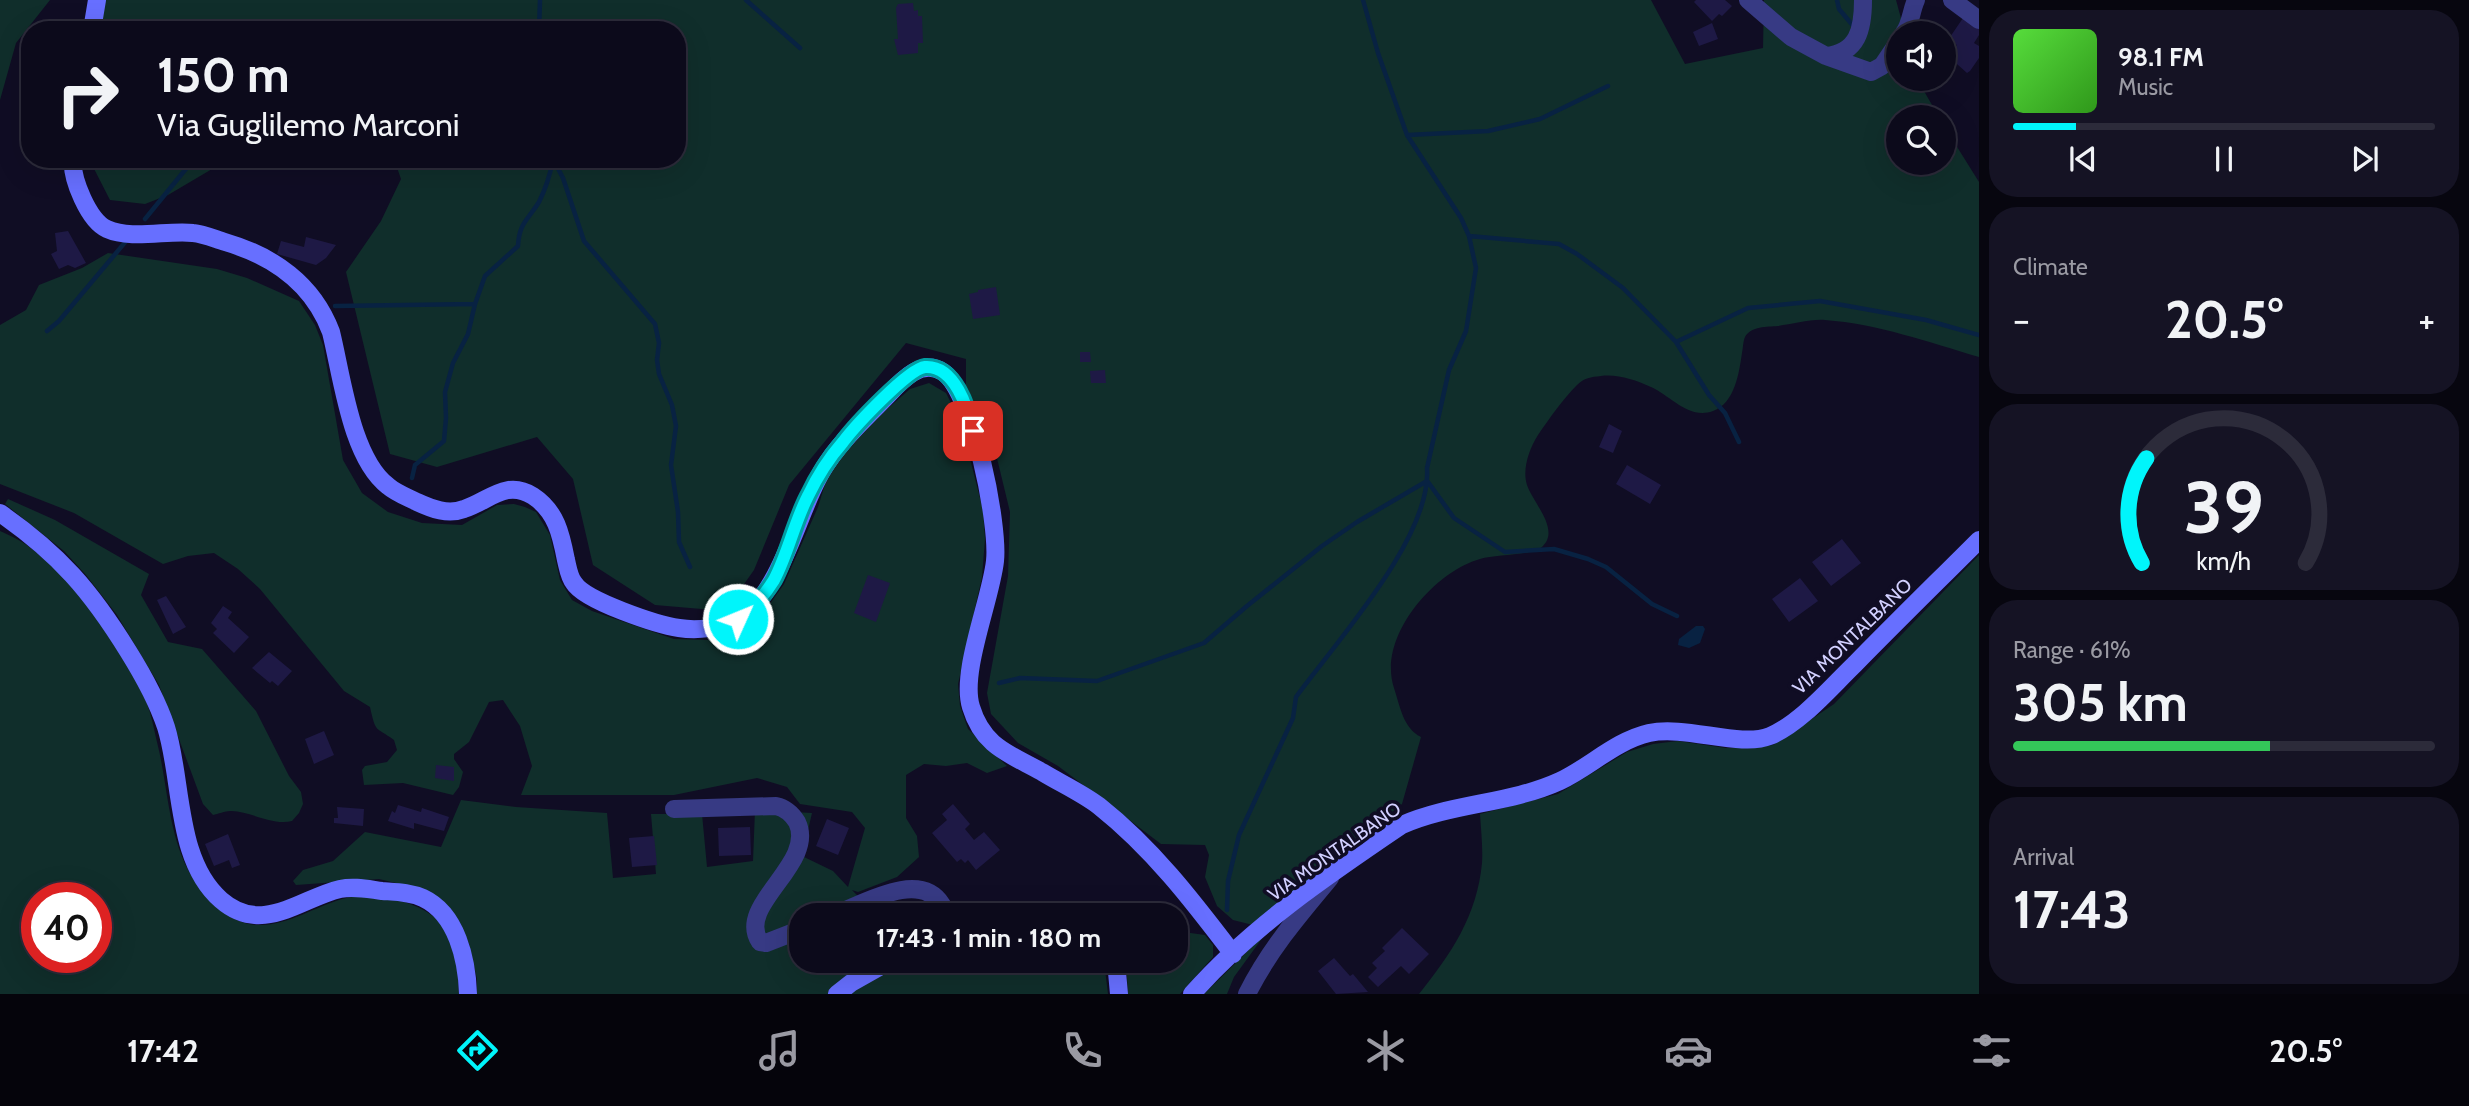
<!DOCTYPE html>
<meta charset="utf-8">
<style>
:root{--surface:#0c0a1b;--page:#151324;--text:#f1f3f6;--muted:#9a9aa3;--line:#2c2b3a;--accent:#00f5fb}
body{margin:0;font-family:Cabin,sans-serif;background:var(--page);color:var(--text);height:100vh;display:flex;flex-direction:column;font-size:26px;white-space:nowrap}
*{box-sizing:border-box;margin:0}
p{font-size:23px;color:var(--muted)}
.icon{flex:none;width:38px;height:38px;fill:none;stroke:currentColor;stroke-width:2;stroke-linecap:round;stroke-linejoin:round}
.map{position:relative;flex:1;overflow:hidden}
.sheet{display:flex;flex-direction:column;gap:10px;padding:10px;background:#07060f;width:490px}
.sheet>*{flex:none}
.guide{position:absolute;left:21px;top:21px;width:665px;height:147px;border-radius:28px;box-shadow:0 7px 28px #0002,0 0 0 2px var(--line);background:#0c0a1b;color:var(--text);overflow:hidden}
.tools{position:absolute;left:1886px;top:21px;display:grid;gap:14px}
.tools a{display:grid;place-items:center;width:70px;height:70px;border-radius:50%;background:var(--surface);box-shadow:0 7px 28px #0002,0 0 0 2px var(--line);font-size:35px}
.speed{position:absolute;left:21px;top:882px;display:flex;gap:14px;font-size:35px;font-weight:700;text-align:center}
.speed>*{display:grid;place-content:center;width:91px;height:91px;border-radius:50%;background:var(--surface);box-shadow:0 7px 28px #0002,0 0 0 2px var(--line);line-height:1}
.speed .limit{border:10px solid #d22;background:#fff;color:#111}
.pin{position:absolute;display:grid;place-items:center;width:60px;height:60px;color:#fff;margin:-30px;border-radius:14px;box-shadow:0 4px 10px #0006}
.me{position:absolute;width:77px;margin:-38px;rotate:46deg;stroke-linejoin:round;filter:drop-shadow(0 0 5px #0008)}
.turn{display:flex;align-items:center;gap:24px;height:147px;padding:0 21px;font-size:32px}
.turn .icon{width:91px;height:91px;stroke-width:2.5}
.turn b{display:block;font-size:49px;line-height:60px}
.big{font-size:52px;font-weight:700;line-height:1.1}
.sheet .widget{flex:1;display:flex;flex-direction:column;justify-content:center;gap:10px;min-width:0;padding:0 24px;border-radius:28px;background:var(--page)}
.sheet .dial{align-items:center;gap:0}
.dial svg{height:182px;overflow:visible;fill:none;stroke:var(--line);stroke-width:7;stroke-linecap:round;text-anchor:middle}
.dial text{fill:var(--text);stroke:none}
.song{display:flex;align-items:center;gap:21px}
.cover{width:84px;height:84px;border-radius:10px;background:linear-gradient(135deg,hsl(110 70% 55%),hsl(110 70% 35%))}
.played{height:7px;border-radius:4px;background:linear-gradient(90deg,var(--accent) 15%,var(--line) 15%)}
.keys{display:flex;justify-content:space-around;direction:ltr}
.heat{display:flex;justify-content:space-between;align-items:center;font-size:38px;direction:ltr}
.charge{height:10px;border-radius:5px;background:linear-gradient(90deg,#34c759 61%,var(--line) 0)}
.trip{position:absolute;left:789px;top:903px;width:399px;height:70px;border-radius:28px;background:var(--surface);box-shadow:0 7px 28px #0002,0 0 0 2px var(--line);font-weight:700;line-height:70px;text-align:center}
.menu{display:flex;height:112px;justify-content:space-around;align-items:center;background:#05040b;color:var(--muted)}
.menu .icon{width:49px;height:49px}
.menu .on{color:var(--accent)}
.menu b{font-size:32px;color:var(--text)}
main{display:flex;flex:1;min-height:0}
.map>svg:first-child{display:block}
</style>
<main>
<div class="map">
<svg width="1979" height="994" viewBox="0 0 1979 994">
<rect width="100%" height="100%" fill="#100d24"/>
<path fill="#102e2b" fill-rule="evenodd" d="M0 0H50L16 43 0 100Z
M103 0H1651L1685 64 1763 48 1764 0H1896L1905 33H1899V79H1917L1939 117H1899V163H1944V126L1979 182V357C1928 342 1878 324 1825 320 1810 319 1793 324 1778 326 1767 327 1751 326 1745 337 1743 341 1743 349 1742 353 1739 373 1735 403 1713 411 1689 420 1671 396 1651 387 1635 380 1618 374 1601 376 1591 377 1584 378 1577 385 1563 399 1549 419 1538 435 1529 449 1522 470 1527 485 1533 503 1561 530 1542 547 1532 556 1496 554 1480 559 1434 572 1377 637 1394 688 1400 706 1403 728 1421 737L1402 804 1253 925 1233 920 1217 906 1205 877 1209 855 1205 845 1161 844 1058 766 1018 743 991 714 987 693 1008 576 1010 512 995 450 966 385V359L906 343 789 485 754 570 725 611 655 605 593 565 573 479 537 437 437 467 390 454 346 272 381 221 401 179 394 159H677V30H82Z
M89 159H229L168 195 145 204 110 200Z
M108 253 217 269 247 278 299 301 315 325 323 345 343 460 362 493 388 512 422 523 462 525 497 505 514 504 525 507 536 512 550 535 560 580 572 600 592 611 674 639 709 640 743 628 764 612 784 584 818 507 826 481 840 457 879 416 910 389 929 383 946 393 961 423 983 510 985 539 982 577 958 684 960 706 968 729 1007 766 987 773 967 763 946 766 924 764 906 775V818L917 836 919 857 897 877 858 892 852 890 876 915H802V961H872L829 994H477V979L469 944 459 921 425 890 379 879 296 885 293 881 303 870 333 861 365 832 441 847 461 800 516 807 607 813 613 878 656 874 651 814H702L707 867 753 861 755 810 812 813 802 856 833 871 848 887 865 828 852 812 800 804 787 787 757 778 674 795H521L532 766 520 726 503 700 489 702 469 742 454 754V759L463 772 459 787 453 795 403 783 364 785 362 770 365 766 387 762 397 750 394 740C375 726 376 734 370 707L344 691 260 589 238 569 214 553 188 556 163 564 74 513 0 484V325L26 310 39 285 82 268Z
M8 499 55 520 149 574 141 595 168 642 202 649 256 711 289 776 301 792 303 804 299 813 292 821C271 826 248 810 230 811 225 811 218 814 213 815L203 804 159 685 117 615 86 575 64 551 5 504Z
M0 531C9 535 20 540 28 546 77 582 122 646 146 701 151 713 154 729 157 742 168 785 168 836 191 875 196 884 205 892 212 899 217 904 222 910 227 914 264 942 307 909 342 899 374 890 430 902 448 932 457 947 458 977 459 994H0ZM37 898H96V957H37Z
M1979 555V994H1419C1451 954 1477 916 1482 863 1483 848 1481 830 1480 814L1558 794 1627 752 1653 744 1678 741 1726 748H1751L1773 745 1834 704Z
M1122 905 1141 915H1091L1101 907Z
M1176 931 1205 935 1213 945V957L1180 994H1128L1126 961H1176Z
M1266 933 1234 977 1227 994H1204Z
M909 961H1104L1108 994H848L862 983Z"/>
<path fill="#082242" d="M1696 626H1703L1705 629 1700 643 1689 648 1678 645 1679 639Z"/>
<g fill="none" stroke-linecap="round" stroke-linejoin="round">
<path stroke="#082242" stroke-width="4.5" d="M746 0 800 48
M1837 0 1839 9 1855 28
M539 30 540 0
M1408 135 1488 131 1540 119 1608 86
M553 159 563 178 584 241 655 324 659 343 657 360 659 374 672 405 676 426 671 465 678 512 679 542 690 567
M145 219 194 159
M1469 236 1559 244 1577 254 1623 288 1676 342 1709 395 1725 413 1739 442
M335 306 475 304
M47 331 59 321 127 240
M1676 342 1748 308 1820 301 1926 320 1979 335
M412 478 415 465 444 441 446 418 445 392 453 363 468 334 475 304 485 276 518 246C519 223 528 220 539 202 546 188 550 175 553 160
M1428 482 1454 518 1505 552 1554 549 1588 559 1606 567 1652 604 1677 616
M999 683 1020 678 1097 681 1204 643 1247 606 1322 546 1357 522 1427 481
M1227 910 1228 881 1239 835 1293 718 1296 697C1336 642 1432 537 1427 468L1449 370 1466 331 1476 268 1469 236 1461 218 1407 135 1378 53 1363 0"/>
</g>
<path fill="#1e1945" d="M1696 0H1725L1732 6 1722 16 1719 14 1712 21 1694 2Z
M913 3 914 11 918 10V16H922L923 43H918V53L898 55 894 39H898L896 8 898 4Z
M1963 18 1979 27V35L1974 43 1979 46V58L1970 71 1967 73 1948 56 1957 45 1948 40Z
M1712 23 1718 39 1699 46 1693 32Z
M68 231 86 263 75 268 68 265 59 269 51 254 57 251 55 233Z
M306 237 336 245 326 258 316 265 277 254 281 241 304 247Z
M996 287 1000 315 973 319 969 294 978 292V290Z
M1080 352H1090L1091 362H1080Z
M1105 370 1106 383H1091L1090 371Z
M1609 424 1622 431 1613 453 1599 447Z
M1627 465 1661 485 1650 504 1616 484Z
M1842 539 1861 563 1831 586 1812 562Z
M868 575 890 583 876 622 854 613Z
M1800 578 1818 601 1789 622 1772 599Z
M166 596 186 627 173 634 157 600Z
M223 606 232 612 228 618 249 637 234 653 213 633 217 629 211 623Z
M269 652 292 671 278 686 272 681 270 683 252 668Z
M324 731 334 755 314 764 305 739Z
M436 765 454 767V781L435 778Z
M953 804 970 824 965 829 974 840 984 832 1000 850 976 870 968 860 965 863 961 859 957 862 932 833 947 820 942 814Z
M398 805 421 812 422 808 449 817 444 831 414 823V829L388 821 392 811 395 813Z
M337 807 364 809 363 826 334 823V818H338Z
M827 819 849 828 838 855 816 846Z
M750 827 751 855 719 856 718 828Z
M228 834 240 865 232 868 229 860 214 866 205 844Z
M654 836 657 865 632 867 629 838Z
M1402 928 1429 954 1409 974 1401 966 1378 987 1368 977 1377 968 1372 963 1385 951 1382 948Z
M1334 958 1350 976 1353 974 1368 992 1336 994 1318 971Z"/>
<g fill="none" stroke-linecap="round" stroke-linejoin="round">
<path stroke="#373a84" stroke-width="18" d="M1748 0 1791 37 1826 56 1871 72 1882 66 1899 41
M1952 0 1979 20
M1904 33C1911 23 1911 11 1916 0
M1826 56C1858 53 1863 29 1863 0
M674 809 776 806C785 808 792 814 797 822 817 864 735 905 760 942L766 943 802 929
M834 915C863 904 920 869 942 905L939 915
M1247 994C1269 950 1299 915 1330 878"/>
<path stroke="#676fff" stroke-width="18" d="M92 30 97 0
M73 159C71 179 89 221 107 229 131 240 168 230 193 233 204 234 215 239 225 242 273 256 313 284 331 332 342 376 351 458 388 486 396 493 407 497 417 502 432 509 448 515 464 509 489 501 506 479 533 496 556 511 561 534 566 560 568 568 569 577 574 583 585 601 658 625 679 628 698 631 720 628 736 620 780 598 797 513 822 471 839 442 864 420 887 396 901 381 921 358 943 372 973 392 999 525 995 561 991 599 960 672 971 707 983 747 1010 754 1042 772 1060 783 1082 793 1099 806 1152 848 1192 900 1233 954
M0 513C59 554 91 591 128 651 143 675 157 700 166 727 183 781 175 860 221 900 262 936 301 898 340 889 354 886 367 889 382 891 396 892 410 892 423 898 457 914 467 960 468 994
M1116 961 1119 994
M837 994 851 983 890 961
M1192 994C1251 927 1328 875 1402 825 1452 803 1510 804 1560 781 1590 767 1615 741 1649 733 1686 725 1740 748 1770 736 1801 723 1831 687 1855 664 1896 622 1938 581 1979 540"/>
</g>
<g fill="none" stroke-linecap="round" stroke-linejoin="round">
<g stroke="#009fa3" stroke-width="18">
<path id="route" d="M738 619C753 609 764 596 774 580 788 554 794 523 808 496 817 477 829 458 843 442 855 426 908 369 925 367 955 365 968 409 973 431"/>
</g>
<use href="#route" stroke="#00f5fb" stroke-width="12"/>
</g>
<g text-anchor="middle" stroke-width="7" stroke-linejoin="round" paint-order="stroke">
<g font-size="19" fill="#d2d0ff" stroke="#100d24">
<text transform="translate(1852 636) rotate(-44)" y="7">VIA MONTALBANO</text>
<text transform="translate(1334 851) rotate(-35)" y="7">VIA MONTALBANO</text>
</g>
</g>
</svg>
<div class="tools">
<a><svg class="icon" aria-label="sound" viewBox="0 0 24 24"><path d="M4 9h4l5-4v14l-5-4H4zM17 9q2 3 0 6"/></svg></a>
<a><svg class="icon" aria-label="search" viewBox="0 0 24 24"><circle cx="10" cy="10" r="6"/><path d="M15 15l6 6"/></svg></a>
</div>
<div class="speed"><div class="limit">40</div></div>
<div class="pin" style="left:973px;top:431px;background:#d93025"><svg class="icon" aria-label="arrive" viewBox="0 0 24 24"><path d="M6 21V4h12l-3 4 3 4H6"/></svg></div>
<svg class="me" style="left:738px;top:619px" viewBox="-20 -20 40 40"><circle r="17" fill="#00f5fb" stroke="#fff" stroke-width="3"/><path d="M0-11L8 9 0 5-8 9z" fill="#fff"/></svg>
<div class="trip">17:43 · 1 min · 180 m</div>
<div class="guide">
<div class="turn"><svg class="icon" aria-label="right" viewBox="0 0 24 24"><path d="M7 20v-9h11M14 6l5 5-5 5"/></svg><div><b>150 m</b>Via Guglilemo Marconi</div></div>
</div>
</div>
<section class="sheet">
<div class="widget">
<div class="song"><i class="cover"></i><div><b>98.1 FM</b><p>Music</p></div></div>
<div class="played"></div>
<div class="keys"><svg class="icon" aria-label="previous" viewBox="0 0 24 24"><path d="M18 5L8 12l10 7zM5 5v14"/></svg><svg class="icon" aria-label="pause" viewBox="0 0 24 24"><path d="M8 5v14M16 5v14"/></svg><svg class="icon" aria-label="next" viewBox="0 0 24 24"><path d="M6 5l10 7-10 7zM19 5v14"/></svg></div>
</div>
<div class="widget"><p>Climate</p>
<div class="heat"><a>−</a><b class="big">20.5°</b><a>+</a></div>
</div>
<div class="widget dial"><svg viewBox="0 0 100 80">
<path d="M14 69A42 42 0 1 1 86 69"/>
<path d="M14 69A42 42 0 0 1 16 23" stroke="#00f5fb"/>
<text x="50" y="56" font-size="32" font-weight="700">39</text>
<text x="50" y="72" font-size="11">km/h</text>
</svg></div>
<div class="widget"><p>Range · 61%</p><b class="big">305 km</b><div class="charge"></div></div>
<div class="widget"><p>Arrival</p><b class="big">17:43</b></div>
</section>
</main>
<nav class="menu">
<b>17:42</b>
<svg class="icon on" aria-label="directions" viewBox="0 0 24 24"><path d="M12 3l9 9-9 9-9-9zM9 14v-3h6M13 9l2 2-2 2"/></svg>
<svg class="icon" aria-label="music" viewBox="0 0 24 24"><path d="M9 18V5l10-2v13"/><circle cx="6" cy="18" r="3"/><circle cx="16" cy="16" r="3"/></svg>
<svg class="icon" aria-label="phone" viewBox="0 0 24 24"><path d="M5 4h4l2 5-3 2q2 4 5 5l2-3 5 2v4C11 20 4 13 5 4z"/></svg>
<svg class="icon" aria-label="climate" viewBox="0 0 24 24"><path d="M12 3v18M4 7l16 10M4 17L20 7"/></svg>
<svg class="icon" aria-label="car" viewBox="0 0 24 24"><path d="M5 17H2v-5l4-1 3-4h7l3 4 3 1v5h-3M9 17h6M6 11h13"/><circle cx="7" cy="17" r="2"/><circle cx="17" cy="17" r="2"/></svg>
<svg class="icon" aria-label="filters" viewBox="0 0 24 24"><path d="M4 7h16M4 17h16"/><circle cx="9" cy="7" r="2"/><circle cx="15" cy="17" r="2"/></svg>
<b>20.5°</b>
</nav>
